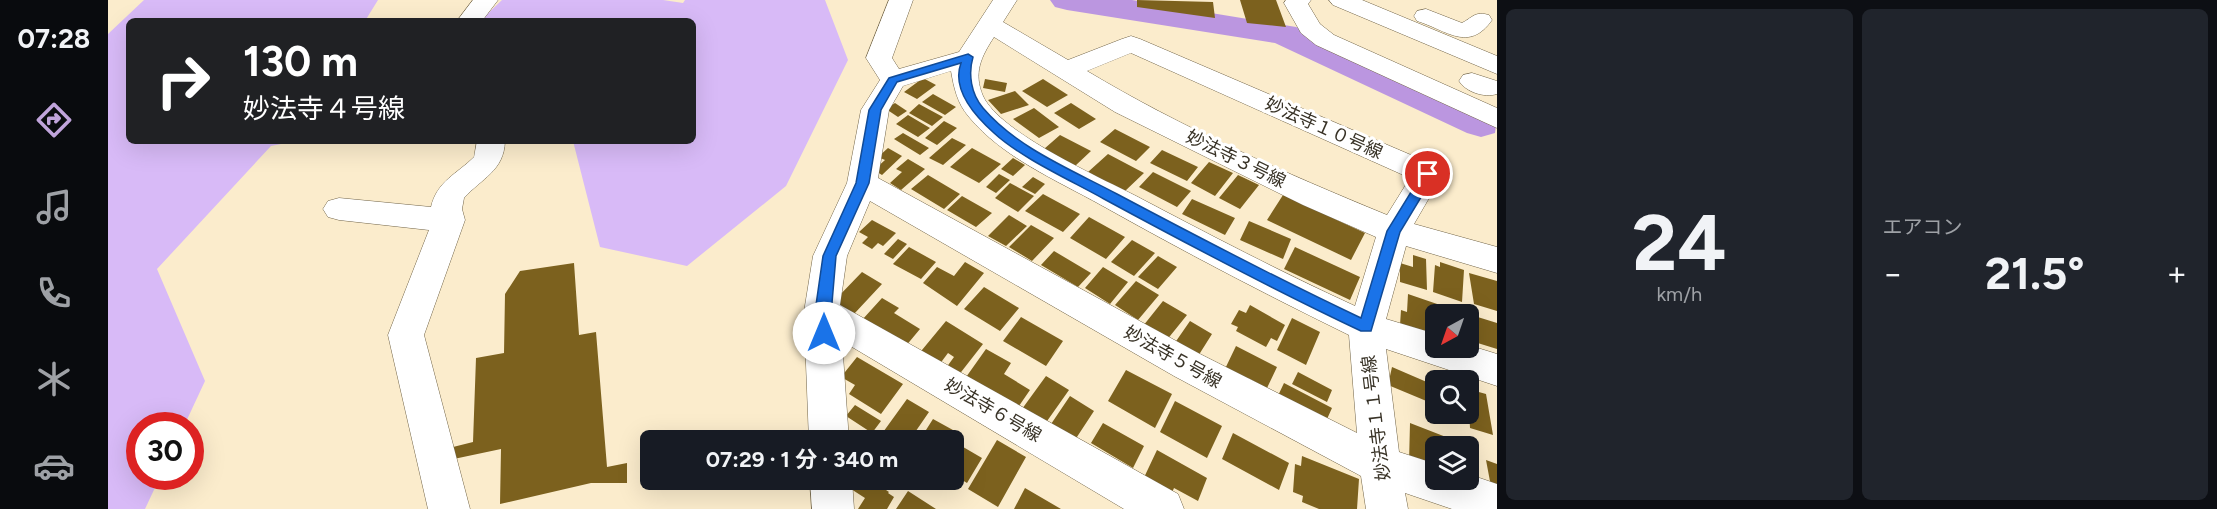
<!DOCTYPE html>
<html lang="ja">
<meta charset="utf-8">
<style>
:root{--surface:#171b24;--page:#20242c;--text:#f1f3f6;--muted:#9ea1a6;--accent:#c0a4db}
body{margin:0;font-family:Figtree,"Noto Sans JP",sans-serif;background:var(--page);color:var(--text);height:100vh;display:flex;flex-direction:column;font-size:22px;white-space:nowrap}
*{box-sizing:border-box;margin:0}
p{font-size:20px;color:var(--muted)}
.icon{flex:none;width:33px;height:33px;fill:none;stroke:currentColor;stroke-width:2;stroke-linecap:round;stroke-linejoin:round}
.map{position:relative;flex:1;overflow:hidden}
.drawer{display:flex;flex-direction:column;gap:9px;padding:9px;background:#0d0f14;width:720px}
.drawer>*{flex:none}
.guide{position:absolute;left:18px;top:18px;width:570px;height:126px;border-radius:9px;box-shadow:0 6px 24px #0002;background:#202124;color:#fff;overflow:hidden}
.needle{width:39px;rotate:220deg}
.controls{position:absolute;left:1317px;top:304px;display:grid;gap:12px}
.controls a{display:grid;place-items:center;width:54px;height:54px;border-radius:9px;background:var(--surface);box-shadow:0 6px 24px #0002;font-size:30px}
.speed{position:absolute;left:18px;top:412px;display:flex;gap:12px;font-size:30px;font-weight:700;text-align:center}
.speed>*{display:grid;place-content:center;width:78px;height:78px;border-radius:50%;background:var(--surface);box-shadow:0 6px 24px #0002;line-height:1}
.speed .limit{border:9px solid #d22;background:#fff;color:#111}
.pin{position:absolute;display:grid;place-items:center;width:51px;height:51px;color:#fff;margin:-26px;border:3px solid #fff;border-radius:50%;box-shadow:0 2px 6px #0007}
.me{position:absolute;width:66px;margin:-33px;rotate:0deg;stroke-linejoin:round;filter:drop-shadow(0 0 4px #0008)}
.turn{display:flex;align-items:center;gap:21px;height:126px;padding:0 18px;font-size:27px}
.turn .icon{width:78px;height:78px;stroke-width:2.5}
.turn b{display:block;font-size:42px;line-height:51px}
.big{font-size:45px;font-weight:700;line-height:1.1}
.drawer .widget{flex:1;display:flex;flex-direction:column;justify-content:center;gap:9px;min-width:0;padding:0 21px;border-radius:9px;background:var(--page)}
.drawer .dial{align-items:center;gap:0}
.dial b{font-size:78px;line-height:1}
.heat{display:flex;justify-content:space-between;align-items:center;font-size:33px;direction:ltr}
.drawer .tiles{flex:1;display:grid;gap:9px;grid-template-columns:repeat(2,1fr)}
.trip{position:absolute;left:532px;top:430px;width:324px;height:60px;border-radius:9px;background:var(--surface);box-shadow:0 6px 24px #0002;font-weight:700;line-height:60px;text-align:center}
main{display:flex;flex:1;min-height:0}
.dock{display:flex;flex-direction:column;width:108px;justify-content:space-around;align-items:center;background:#090b0e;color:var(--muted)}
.dock .icon{width:42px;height:42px}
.dock .on{color:var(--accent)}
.dock b{font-size:27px;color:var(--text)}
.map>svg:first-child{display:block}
</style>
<main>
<nav class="dock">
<b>07:28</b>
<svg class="icon on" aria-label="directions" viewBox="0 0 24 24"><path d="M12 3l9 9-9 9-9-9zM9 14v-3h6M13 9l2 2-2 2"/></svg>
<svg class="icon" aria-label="music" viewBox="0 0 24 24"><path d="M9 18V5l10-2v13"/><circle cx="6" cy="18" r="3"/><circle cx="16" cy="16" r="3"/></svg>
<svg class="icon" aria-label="phone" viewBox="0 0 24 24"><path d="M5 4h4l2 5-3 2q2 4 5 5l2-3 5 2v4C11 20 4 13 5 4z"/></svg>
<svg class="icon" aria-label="climate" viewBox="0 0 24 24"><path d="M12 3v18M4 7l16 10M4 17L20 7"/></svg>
<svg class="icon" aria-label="car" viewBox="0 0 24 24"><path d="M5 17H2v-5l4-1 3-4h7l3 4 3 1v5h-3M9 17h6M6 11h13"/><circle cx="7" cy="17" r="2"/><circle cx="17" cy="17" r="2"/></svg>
</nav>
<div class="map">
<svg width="1389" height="509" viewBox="0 0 1389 509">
<rect width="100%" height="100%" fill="#fbeccc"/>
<path fill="#d8baf7" d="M36 0H270L257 21H21V141H188L163 146 49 269 97 381 76 426H32V477H52L37 509H0V34Z
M394 0H555L575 3 577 0H717L740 60 678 186 579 266 492 247 465 141H585V21H372Z"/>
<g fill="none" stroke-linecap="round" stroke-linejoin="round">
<path fill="#bb96e0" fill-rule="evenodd" d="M942 0H1024L1188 27 1387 115 1389 118 1387 133 1373 137 1359 133 1167 43 959 10 947 7Z"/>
</g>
<path fill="#7c611e" d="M1029 0 1105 2 1107 18 1029 7Z
M1132 0H1168L1178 27 1139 23Z
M815 78 828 85 809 99 796 92Z
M877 79 899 83 897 92 875 88Z
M935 79 960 95 939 107 914 91Z
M907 91 921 105 893 114 880 100Z
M825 94 848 107 837 115 814 102Z
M787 103 799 111 790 117 778 109Z
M963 103 988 119 971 129 946 113Z
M811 104 835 117 824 126 801 113Z
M926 108 951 127 931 138 905 119Z
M800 115 822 128 810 137 788 124Z
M836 121 849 128 829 145 817 138Z
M1007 129 1042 147 1028 161 992 142Z
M795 133 821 148 812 155 786 139Z
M952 135 983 151 967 166 936 149Z
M844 138 858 145 835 165 821 158Z
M780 148 794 156 774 175 766 170 777 160 770 157Z
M864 148 893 164 871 183 842 167Z
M1054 150 1090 167 1079 181 1042 163Z
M1000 154 1036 173 1016 192 980 172Z
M905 158 917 165 905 176 893 169Z
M800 159 817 169 793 190 782 183 794 172 788 169Z
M1101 162 1125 173 1107 196 1083 183Z
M1045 172 1083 191 1069 207 1031 187Z
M891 174 902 180 888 193 878 187Z
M820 175 852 194 836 209 803 189Z
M1130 175 1151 185 1132 209 1111 198Z
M925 177 937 184 927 194 914 187Z
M902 183 926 196 910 212 887 198Z
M935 194 972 214 955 232 917 211Z
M1175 195 1257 233 1243 260 1159 220Z
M854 196 884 213 868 227 839 210Z
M1084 199 1127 218 1117 235 1074 214Z
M901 215 919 226 898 246 880 236Z
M981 217 1017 237 998 259 962 238Z
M764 220 788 233 775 246 770 243 764 249 754 243 760 237 751 232Z
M1141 221 1183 239 1175 259 1132 240Z
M923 225 946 238 924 261 901 247Z
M790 239 799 244 785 259 776 254Z
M1024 240 1047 253 1026 276 1003 262Z
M801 247 828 262 813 279 785 264Z
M1187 247 1252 277 1242 300 1176 269Z
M946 251 983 273 970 287 933 265Z
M1305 255 1318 259 1319 290 1292 282V263L1305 267Z
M1050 256 1069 267 1050 289 1030 277Z
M857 262 876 273 849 306 815 283 829 267 846 276Z
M1332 262 1356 270 1354 302 1325 292 1327 265 1332 267Z
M466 263 471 335 488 332 499 467 519 463V483H483L392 504 393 449 341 460V448L365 442 368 358 396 353 397 294 412 271Z
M995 267 1020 282 1002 304 977 288Z
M754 272 774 284 746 314 726 301Z
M1361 273 1389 281V311L1366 304Z
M1028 281 1051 295 1030 320 1007 305Z
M876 287 911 308 892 331 856 309Z
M1300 294 1335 306V315H1328V337L1292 325 1293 310 1299 312Z
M774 298 791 308 786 313 812 329 797 347 754 320Z
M1055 301 1079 315 1058 341 1035 326Z
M1142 305 1177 325 1169 341 1163 338 1158 347 1128 331 1130 327 1123 324 1131 310 1138 313Z
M1360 314 1389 323V349L1360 340Z
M913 317 955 341 938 366 895 341Z
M1184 318 1212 332 1198 365 1169 350Z
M838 321 875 344 850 376 838 368 846 357 840 353 828 369 809 356Z
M1082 321 1104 334 1087 361 1064 347Z
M1128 346 1169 367 1159 388 1140 378 1137 382 1116 371Z
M878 349 903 363 896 374 922 390 904 416 856 380Z
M749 357 795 384 773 414 741 394 747 385 733 377Z
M1284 367 1328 386V405L1280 385Z
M1018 370 1064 394 1047 428 1000 401Z
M1190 372 1224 390 1219 402 1184 384Z
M938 376 961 390 937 424 914 409Z
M1176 383 1224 408 1215 428 1167 402Z
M1360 389 1378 394 1385 435 1362 428Z
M962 396 986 411 963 446 939 430Z
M799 399 821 412 801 441H783L773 435Z
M1067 401 1114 426 1099 458 1052 432Z
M747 405 773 421 764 433 738 416Z
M825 419 854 435 846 447V441H811Z
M995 423 1036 446 1025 468 983 443Z
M1302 423 1356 444 1357 447H1328V473L1301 463Z
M1125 433 1181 463 1171 490 1114 459Z
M889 440 918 457 890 507 860 489Z
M850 444 874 458 859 483 846 475V450Z
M1049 450 1099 478 1090 501 1066 488 1060 502 1032 486Z
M1194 456 1251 479 1249 509H1211L1194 502 1195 496 1185 492 1187 464 1193 466Z
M1378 460 1389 464V494L1384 492Z
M749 480H763L781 492 780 493 786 497 779 509H750L757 498 743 489Z
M917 488 953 509H906Z
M800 491 828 509H788Z"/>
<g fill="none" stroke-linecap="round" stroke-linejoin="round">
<g stroke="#726549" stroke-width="1">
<path id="minor" d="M365 0H390L374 21H349Z
M781 0H805L784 58 791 69 851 52 885 0H909L895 22 960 60 1014 39 1023 36 1032 39 1331 167 1335 174 1306 224 1389 247V273L1298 246 1278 319 1328 334V348H1360V345L1389 354V386L1278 349 1291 452 1328 464V480H1360V474L1389 484V509H1344L1297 493 1300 509H1258L1253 476 1066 376 762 201 739 256 732 305 1070 494 1076 509H1016L734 341 741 441H701L696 312 705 256 739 183 753 110 772 80 758 58ZM886 37 1007 112 1195 205 1268 237 1247 306C1173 272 1102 235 1030 197 993 178 892 133 875 96 865 73 873 57 886 37ZM1023 53 1302 178 1279 215C1177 173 1074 128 979 71ZM843 71C846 88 849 103 861 117 894 157 948 180 993 205 1075 251 1157 294 1241 335L1249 433 1092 354 770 178 781 110 795 86Z
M1178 0H1203L1200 4 1212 24 1226 35 1389 108V128L1208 45 1193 33 1176 3Z
M1221 0H1254L1389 56V74L1225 5Z
M1318 9 1354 23C1365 17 1367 11 1381 15L1384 20C1361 53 1338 30 1309 21L1306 16 1309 11Z
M1364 73 1389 81V94C1376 98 1358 92 1351 81L1355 75Z
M369 141H397C396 171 374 178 356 198L354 209 357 220 316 335 362 509H320L280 335 321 230 231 220 220 217 215 209 220 201 231 198 323 207C329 181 349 174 366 157Z
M702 480H744L746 509H704Z"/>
</g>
<use href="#minor" fill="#fff" fill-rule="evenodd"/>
</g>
<path fill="#1a73e8" stroke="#114b97" stroke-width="1.5" d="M860 54 865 57C860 74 863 94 875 108 909 148 964 170 1009 194 1090 237 1170 279 1253 318L1279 231 1316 171H1325L1327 174 1292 232 1263 331H1253C1166 290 1081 245 996 199 964 181 913 158 886 133 868 117 843 90 853 63L789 82 773 110 761 183 728 256 721 338 716 339 710 338 707 312 715 256 748 183 761 110 781 78Z"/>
<g text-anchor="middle" stroke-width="6" stroke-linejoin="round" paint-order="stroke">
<g font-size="18" fill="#393327" stroke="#fff">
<text transform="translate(1216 128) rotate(24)" y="6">妙法寺１０号線</text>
<text transform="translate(1128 159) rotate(26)" y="6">妙法寺３号線</text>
<text transform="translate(1065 357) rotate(29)" y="6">妙法寺５号線</text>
<text transform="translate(885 410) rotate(30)" y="6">妙法寺６号線</text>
<text transform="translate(1268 418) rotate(-97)" y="6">妙法寺１１号線</text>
</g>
</g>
</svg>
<div class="controls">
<a><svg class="needle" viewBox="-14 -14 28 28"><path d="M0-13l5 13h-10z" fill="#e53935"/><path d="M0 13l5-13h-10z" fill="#9ea1a6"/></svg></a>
<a><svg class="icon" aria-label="search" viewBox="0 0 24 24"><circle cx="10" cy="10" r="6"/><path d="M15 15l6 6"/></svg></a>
<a><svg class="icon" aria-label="layers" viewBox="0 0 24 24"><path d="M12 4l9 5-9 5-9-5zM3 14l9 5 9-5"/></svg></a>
</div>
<div class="speed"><div class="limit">30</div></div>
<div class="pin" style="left:1320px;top:174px;background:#d93025"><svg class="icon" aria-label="arrive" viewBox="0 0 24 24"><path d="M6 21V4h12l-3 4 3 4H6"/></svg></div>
<svg class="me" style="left:716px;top:333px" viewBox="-20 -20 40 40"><circle r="19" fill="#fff"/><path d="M0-13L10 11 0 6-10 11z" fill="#1a73e8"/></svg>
<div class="trip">07:29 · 1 分 · 340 m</div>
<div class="guide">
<div class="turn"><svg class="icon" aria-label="right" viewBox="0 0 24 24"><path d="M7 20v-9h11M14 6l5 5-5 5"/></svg><div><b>130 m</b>妙法寺４号線</div></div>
</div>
</div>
<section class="drawer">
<div class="tiles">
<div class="widget dial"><b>24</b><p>km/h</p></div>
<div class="widget"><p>エアコン</p>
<div class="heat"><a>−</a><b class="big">21.5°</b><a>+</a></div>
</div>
</div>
</section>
</main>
